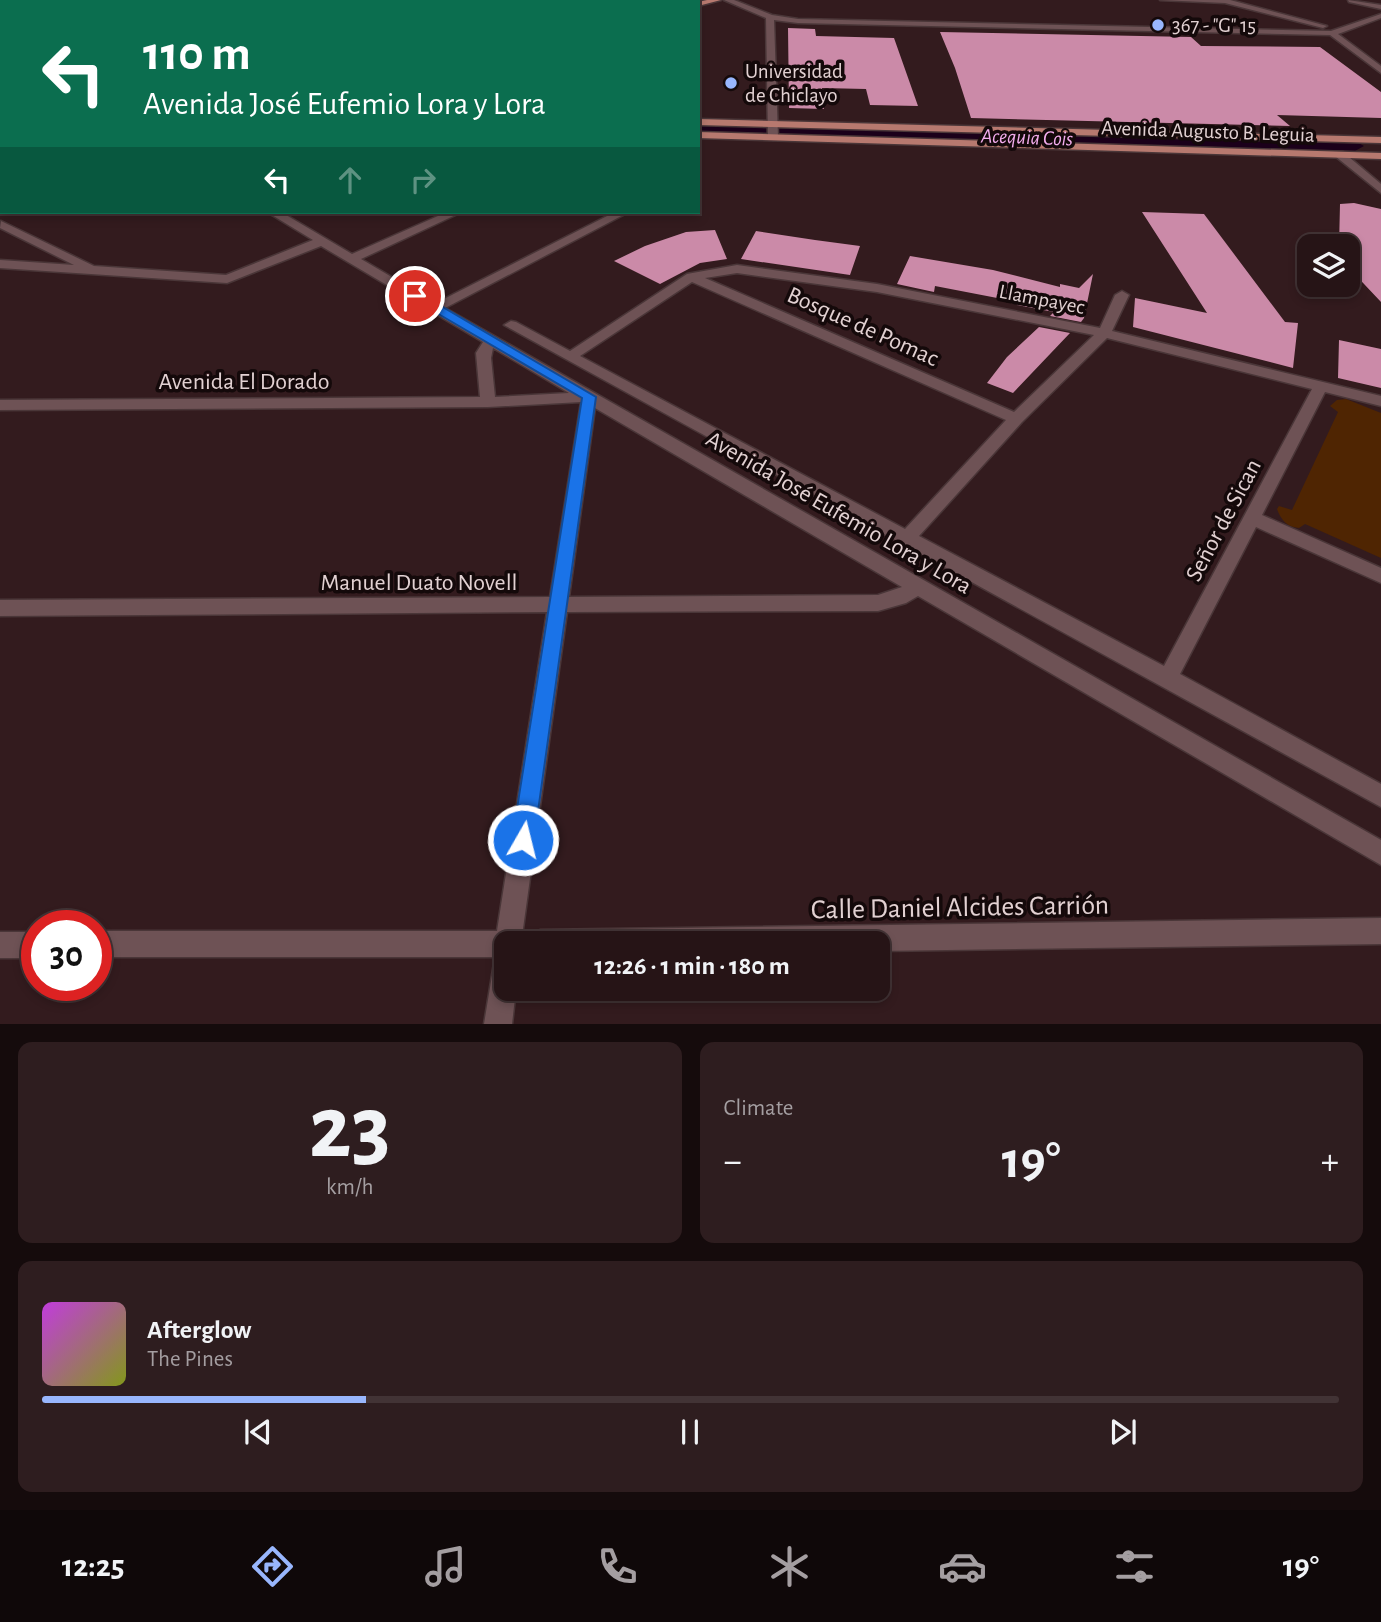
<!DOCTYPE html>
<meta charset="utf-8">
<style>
:root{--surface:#261416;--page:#2e1d1f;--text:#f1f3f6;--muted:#a49ea1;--line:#423335;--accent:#98b6fd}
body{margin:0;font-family:"Alegreya Sans",sans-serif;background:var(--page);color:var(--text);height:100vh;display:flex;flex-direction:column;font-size:26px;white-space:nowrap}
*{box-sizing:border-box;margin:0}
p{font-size:23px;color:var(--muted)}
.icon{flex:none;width:38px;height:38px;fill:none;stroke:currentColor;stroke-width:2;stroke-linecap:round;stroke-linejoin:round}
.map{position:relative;height:1024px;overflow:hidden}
.panel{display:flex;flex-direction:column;gap:18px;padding:18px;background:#150b0c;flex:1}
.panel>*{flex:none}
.hud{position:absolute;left:0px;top:0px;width:700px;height:214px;box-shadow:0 4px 10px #0003,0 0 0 2px var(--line);background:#0b6e4f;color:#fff;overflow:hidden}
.tools{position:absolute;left:1297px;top:234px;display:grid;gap:14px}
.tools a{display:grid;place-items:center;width:63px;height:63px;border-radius:14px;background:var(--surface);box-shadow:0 4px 10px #0003,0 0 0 2px var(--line);font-size:35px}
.speed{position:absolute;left:21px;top:910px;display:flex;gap:14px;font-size:35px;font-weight:700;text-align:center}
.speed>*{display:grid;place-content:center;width:91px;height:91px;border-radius:50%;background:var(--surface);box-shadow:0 4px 10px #0003,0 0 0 2px var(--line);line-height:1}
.speed .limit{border:10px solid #d22;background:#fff;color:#111}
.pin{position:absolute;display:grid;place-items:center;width:60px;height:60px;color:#fff;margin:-30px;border:4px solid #fff;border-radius:50%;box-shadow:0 2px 7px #0007}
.me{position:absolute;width:77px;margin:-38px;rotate:8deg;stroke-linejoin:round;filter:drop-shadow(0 0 5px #0008)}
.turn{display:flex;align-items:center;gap:24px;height:147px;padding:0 28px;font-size:32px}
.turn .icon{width:91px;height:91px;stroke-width:2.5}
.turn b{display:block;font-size:49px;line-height:60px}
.lanes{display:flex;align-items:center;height:66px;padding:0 28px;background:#0003;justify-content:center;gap:35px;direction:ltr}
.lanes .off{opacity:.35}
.big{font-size:52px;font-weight:700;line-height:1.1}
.panel .card{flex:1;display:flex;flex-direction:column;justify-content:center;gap:10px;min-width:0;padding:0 24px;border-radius:14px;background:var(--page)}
.panel .dial{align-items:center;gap:0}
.dial b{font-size:91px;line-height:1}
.song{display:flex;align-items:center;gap:21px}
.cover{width:84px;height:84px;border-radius:10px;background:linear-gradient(135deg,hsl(290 70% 55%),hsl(70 70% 35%))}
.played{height:7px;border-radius:4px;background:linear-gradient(90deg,var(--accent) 25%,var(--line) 25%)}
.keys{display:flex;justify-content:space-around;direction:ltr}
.heat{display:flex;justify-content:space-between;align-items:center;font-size:38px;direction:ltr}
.panel .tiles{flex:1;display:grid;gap:18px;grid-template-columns:1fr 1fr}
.card:last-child{grid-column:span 2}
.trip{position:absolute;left:494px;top:931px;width:396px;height:70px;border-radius:14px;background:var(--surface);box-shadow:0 4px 10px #0003,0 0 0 2px var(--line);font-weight:700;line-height:70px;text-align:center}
.tabs{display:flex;height:112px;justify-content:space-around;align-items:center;background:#0f0809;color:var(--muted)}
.tabs .icon{width:49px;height:49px}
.tabs .active{color:var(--accent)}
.tabs b{font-size:32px;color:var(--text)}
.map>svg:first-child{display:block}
</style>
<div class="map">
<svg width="1381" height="1024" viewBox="0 0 1381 1024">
<rect width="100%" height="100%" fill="#331b1e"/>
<path fill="#4f2502" d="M1346 399 1381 413V558L1305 524 1299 528C1287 527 1281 520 1277 509L1279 506 1292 510 1338 412 1330 406 1337 400Z"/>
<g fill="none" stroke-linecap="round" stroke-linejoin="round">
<path fill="#1b001a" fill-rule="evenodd" d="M0 103H2V113H0Z
M698 122 1355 141 1364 146 1355 151 698 132Z"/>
</g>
<path fill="#cb8aa8" d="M788 28 815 29 816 36 894 38 918 106 870 105 866 89 822 88 824 109 789 108Z
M940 32 1191 37 1201 46 1320 47 1381 92V118L1277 115 1290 126 971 118 955 68Z
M1354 203 1381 209V302L1348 267V247H1339L1340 204Z
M1142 212 1204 214 1285 322 1298 323 1293 368 1133 327 1135 298 1207 313Z
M715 230 727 259 700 263 660 284 614 261 645 246 686 232Z
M756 231 815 240 860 246 850 275 741 259Z
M910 256 993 270 1060 287V284L1079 288 1093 274 1084 318 1081 322 1050 316 1054 312 1017 305 1018 302 935 286 934 292 897 284Z
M1039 327 1070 333 1013 393 987 383 1007 357Z
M1339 340 1381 349V388L1338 378Z"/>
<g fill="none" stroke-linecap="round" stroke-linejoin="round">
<g stroke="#4a3638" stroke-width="3">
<path id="minor" d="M47 0H57L58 2H49Z
M363 0H371L363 2Z
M465 0H473V2H466Z
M572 0H580L581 2H574Z
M724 0H734L772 15 798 19 1331 31 1381 14V18L1338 34 1381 66V73L1330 35 798 23 774 20 778 137 773 140 768 137 766 18Z
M1160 0H1230L1327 26 1323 28 1225 3Z
M1348 0 1381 5V9L1349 2Z
M0 27H2V31H0Z
M0 52H2V57H0Z
M0 65 2 66V71H0Z
M1335 152H1343L1381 184V193L1335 156Z
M0 159H2L0 166Z
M267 212H281L352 254 447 212H462L361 259 436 303 615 212H629L445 308 1381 840V865L918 596 906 603 878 611 567 612 521 943H506V989H516L512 1024H484L495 957H96V931H497L547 612 0 616V600L550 597 581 402 488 407 0 410V400L480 397 476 353 483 342 321 246 227 283 0 268V260L74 265 0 228 1 221 94 266 226 275 313 240ZM493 348 569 393 495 397 491 358ZM595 408 902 587 878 595 569 597Z
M737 265 877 284 1100 328 1115 295 1122 291 1129 295 1112 331 1381 396V406L1325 392 1262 515 1381 568V583L1256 527 1180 674 1381 784V807L504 325 511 321 516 322 570 351 687 274ZM737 273 877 292 1094 335 1014 412 705 278ZM692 282 1006 420 905 529 580 356ZM1107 338 1312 389 1164 666 919 536 1022 422Z
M1381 918V944L877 951V943H527L531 934 540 930Z
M0 932H37V958H0Z"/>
</g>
<g stroke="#4a3638" stroke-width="3">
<path id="major" d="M673 0H687L671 2Z
M707 0H721L698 6V2Z
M0 99H2V105H0Z
M0 112H2V118H0Z
M698 119 1381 137V143L698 125Z
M698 132 1381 153V159L698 138Z"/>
</g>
<use href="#minor" fill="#6e5255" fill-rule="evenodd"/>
<use href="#major" fill="#b7796f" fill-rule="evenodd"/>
</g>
<path fill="#1a73e8" stroke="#114b97" stroke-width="2" d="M411 293H419L596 397 534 840 531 847 523 850 515 847 512 840 582 398 411 298Z"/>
<g fill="#98b6fd" stroke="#14090a" stroke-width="2.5">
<circle cx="1158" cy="25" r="7"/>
<circle cx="731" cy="83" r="7"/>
</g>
<g text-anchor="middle" stroke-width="7" stroke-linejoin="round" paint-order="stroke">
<g font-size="21" fill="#e2d1d2" stroke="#14090a" text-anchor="start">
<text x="1172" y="32">367 - "G" 15</text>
<text x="745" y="78">Universidad<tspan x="745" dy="24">de Chiclayo</tspan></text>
</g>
<g font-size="21" fill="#e2d1d2" stroke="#14090a">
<text transform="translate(1208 131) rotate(2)" y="7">Avenida Augusto B. Leguia</text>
<text transform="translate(1042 299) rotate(11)" y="7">Llampayec</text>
</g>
<g font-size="21" font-style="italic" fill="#f3aced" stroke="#14090a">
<text transform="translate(1027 137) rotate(2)" y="7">Acequia Cois</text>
</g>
<g font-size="24" fill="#e2d1d2" stroke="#14090a">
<text transform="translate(863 326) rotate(24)" y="8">Bosque de Pomac</text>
<text x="244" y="389">Avenida El Dorado</text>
<text transform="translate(839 512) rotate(30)" y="8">Avenida José Eufemio Lora y Lora</text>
<text transform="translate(1223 520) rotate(-62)" y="8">Señor de Sican</text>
<text x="419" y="590">Manuel Duato Novell</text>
</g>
<g font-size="28" fill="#e2d1d2" stroke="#14090a">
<text transform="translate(960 906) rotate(-1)" y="10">Calle Daniel Alcides Carrión</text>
</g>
</g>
</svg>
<div class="tools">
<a><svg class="icon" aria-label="layers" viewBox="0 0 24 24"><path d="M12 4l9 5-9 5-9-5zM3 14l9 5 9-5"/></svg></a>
</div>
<div class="speed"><div class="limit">30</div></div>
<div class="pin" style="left:415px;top:296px;background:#d93025"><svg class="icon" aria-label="arrive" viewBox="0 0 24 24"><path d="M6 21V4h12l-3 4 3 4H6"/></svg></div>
<svg class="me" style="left:523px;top:840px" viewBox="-20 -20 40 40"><circle r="17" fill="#1a73e8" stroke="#fff" stroke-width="3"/><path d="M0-11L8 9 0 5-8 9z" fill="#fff"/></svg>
<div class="trip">12:26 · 1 min · 180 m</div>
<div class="hud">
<div class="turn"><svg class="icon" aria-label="left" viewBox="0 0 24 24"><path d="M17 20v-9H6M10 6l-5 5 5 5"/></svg><div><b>110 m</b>Avenida José Eufemio Lora y Lora</div></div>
<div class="lanes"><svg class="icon" aria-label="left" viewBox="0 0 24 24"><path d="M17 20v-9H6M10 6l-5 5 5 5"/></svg><svg class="icon off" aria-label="ahead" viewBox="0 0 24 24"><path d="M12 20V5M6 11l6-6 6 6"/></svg><svg class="icon off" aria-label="right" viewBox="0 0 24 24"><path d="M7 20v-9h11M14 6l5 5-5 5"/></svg></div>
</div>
</div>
<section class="panel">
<div class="tiles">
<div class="card dial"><b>23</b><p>km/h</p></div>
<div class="card"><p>Climate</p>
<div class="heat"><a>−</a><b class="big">19°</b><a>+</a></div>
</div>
<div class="card">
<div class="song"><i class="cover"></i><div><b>Afterglow</b><p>The Pines</p></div></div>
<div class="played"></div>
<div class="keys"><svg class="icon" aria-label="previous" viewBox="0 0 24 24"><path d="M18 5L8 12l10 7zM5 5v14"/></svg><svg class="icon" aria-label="pause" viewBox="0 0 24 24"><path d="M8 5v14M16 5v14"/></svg><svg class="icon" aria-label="next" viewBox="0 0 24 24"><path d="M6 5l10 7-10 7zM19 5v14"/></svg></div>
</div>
</div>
</section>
<nav class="tabs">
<b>12:25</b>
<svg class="icon active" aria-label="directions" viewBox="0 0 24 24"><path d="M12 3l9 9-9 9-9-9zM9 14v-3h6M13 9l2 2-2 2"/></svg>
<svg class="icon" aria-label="music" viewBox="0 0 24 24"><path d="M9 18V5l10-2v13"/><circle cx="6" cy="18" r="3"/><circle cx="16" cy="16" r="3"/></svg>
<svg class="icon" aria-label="phone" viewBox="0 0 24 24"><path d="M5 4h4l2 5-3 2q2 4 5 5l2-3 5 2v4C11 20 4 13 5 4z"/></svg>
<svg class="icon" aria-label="climate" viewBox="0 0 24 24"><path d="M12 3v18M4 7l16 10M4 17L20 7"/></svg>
<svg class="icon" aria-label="car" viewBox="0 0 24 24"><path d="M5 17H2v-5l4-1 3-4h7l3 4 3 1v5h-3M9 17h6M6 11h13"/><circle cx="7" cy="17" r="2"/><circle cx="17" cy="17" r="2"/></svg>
<svg class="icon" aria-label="filters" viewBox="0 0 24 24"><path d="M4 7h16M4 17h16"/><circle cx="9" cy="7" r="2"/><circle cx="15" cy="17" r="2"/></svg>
<b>19°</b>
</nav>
